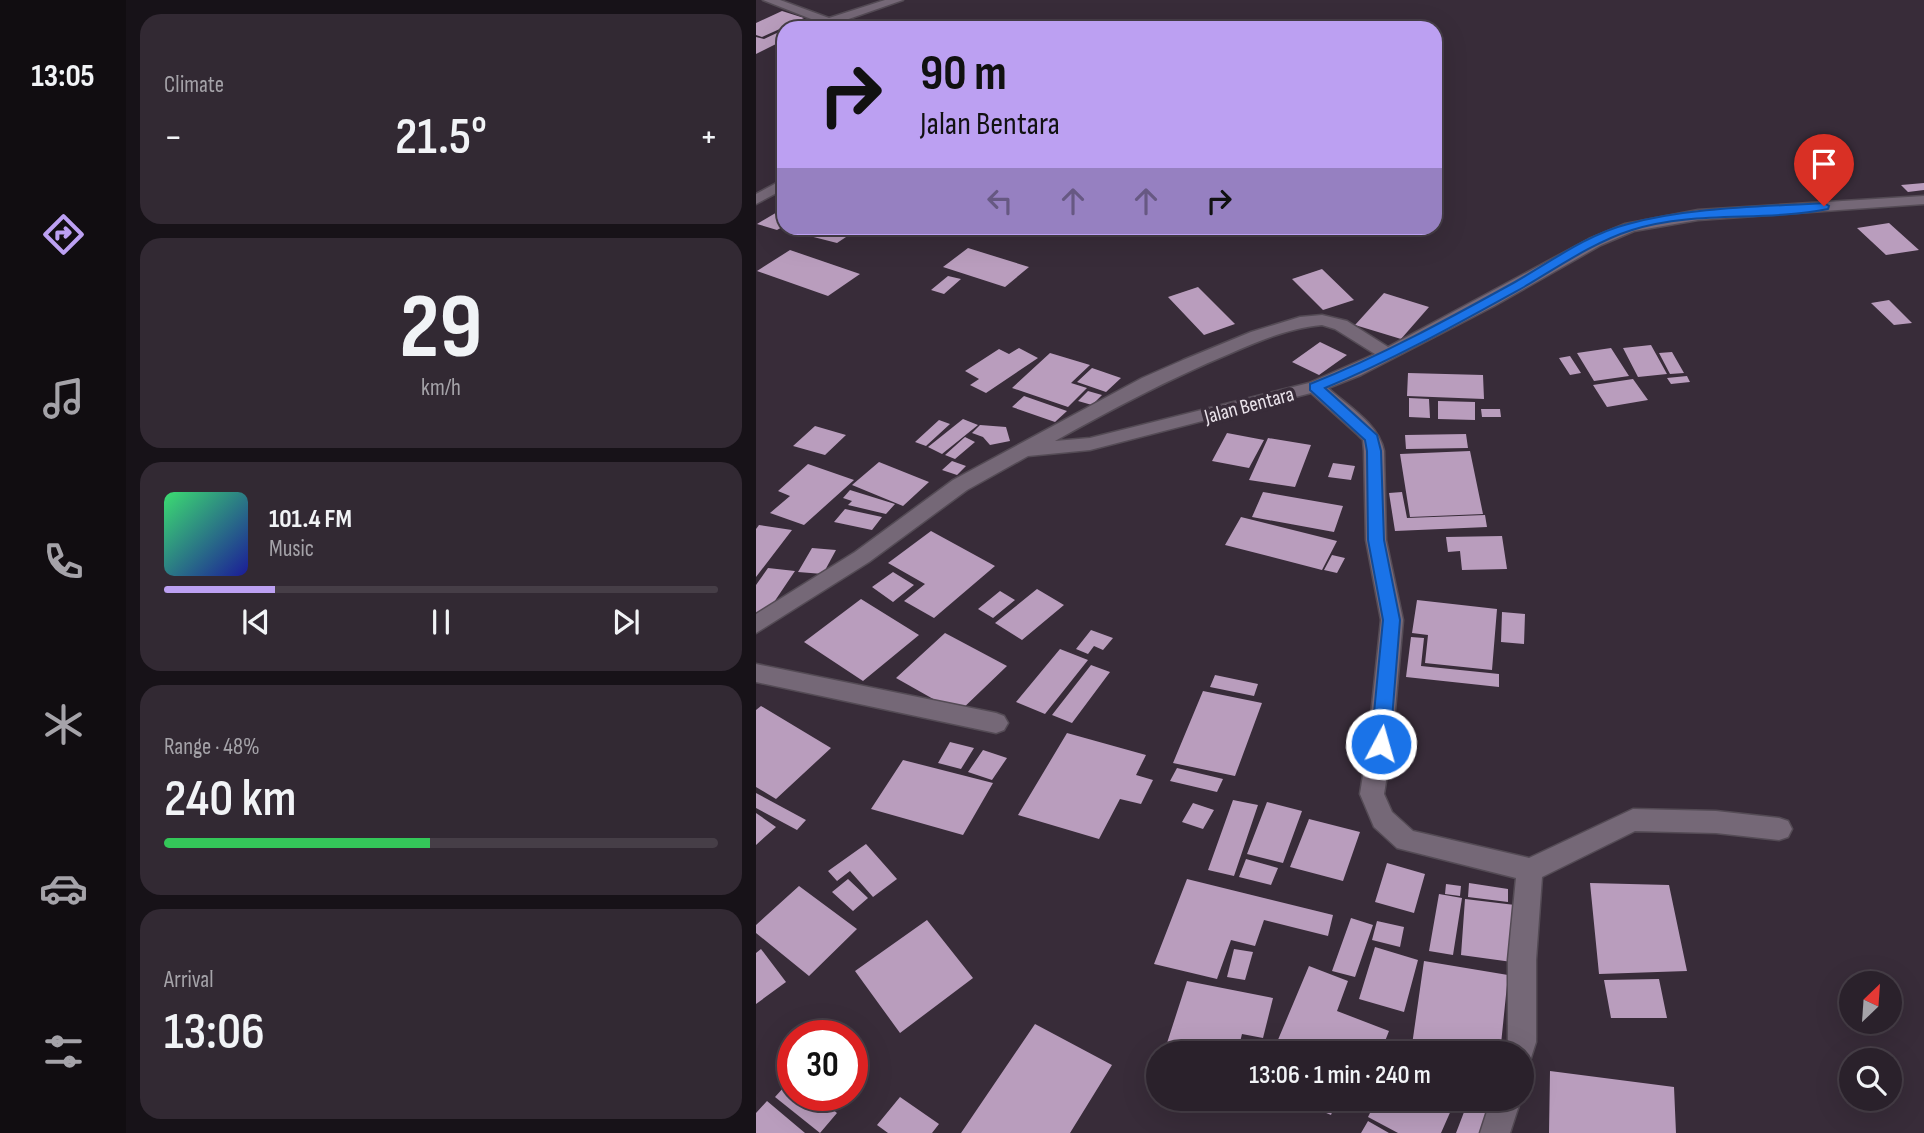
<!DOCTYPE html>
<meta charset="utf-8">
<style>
:root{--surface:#2a212b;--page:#322933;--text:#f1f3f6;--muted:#a5a3a9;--line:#463e47;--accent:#bca0f2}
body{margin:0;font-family:"Sofia Sans Condensed",sans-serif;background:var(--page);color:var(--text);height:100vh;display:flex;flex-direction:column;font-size:26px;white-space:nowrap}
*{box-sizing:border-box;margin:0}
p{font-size:23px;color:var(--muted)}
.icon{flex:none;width:38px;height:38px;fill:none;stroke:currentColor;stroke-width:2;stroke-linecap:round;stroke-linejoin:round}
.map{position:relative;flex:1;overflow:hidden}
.sheet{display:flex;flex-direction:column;gap:14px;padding:14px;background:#171218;width:630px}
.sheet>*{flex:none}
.hud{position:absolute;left:21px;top:21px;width:665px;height:214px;border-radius:21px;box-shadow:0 7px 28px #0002,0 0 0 2px var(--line);background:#bca0f2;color:#111;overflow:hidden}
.needle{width:46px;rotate:25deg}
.tools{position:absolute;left:1083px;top:971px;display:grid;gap:14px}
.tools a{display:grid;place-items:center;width:63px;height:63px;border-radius:50%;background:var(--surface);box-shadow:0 7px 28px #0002,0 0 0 2px var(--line);font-size:35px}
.speed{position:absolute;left:21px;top:1020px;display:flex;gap:14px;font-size:35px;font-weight:700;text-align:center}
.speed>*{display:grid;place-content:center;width:91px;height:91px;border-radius:50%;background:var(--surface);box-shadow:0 7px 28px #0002,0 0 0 2px var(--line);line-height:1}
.speed .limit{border:10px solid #d22;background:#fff;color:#111}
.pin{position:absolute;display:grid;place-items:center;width:60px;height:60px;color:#fff;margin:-72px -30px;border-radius:50% 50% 50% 0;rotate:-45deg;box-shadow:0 0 7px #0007}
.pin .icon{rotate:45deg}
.me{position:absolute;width:77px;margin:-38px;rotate:6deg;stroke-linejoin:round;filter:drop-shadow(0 0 5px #0008)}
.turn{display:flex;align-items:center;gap:24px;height:147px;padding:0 28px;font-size:32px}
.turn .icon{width:91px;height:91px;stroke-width:2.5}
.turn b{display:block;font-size:49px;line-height:60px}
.lanes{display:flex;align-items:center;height:66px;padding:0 28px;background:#0003;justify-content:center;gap:35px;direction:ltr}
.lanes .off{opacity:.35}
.big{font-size:52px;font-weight:600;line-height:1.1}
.sheet .card{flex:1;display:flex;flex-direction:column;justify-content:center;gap:10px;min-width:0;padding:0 24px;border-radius:21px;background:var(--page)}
.sheet .dial{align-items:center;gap:0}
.dial b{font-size:91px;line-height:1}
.song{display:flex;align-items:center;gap:21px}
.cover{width:84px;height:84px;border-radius:10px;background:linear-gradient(135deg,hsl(140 70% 55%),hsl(240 70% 35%))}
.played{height:7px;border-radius:4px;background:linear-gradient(90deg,var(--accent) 20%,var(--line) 20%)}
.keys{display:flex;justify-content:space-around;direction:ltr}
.heat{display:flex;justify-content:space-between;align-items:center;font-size:38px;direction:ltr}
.charge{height:10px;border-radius:5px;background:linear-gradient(90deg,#34c759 48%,var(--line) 0)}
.trip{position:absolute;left:390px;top:1041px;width:388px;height:70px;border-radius:35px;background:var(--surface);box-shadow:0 7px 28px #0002,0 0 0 2px var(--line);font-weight:600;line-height:70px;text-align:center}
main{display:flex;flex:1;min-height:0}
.tabs{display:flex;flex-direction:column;width:126px;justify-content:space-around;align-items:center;background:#110d11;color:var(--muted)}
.tabs .icon{width:49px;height:49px}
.tabs .active{color:var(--accent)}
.tabs b{font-size:32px;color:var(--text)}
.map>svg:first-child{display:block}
</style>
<main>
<nav class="tabs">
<b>13:05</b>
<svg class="icon active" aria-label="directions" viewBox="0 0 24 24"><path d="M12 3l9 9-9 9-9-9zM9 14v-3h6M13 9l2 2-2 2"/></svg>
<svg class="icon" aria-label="music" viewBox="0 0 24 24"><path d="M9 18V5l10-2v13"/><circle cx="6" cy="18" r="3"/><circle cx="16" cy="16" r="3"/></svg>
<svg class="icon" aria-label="phone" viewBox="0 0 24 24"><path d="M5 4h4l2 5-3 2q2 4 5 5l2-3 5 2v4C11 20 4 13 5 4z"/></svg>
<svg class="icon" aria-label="climate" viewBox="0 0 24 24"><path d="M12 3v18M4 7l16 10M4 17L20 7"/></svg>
<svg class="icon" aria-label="car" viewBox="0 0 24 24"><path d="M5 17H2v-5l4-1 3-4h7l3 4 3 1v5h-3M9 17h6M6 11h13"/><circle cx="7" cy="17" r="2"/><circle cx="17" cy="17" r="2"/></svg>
<svg class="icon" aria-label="filters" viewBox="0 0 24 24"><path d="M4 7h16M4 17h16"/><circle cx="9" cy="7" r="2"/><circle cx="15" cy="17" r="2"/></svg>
</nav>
<section class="sheet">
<div class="card"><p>Climate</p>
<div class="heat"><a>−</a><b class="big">21.5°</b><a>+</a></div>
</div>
<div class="card dial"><b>29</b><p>km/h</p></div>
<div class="card">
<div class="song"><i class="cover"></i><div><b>101.4 FM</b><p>Music</p></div></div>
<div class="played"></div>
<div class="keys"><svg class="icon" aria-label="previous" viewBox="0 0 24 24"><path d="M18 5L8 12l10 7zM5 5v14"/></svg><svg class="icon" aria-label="pause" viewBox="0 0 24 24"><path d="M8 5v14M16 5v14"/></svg><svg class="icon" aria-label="next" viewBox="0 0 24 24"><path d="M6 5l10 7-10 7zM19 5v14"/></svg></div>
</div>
<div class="card"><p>Range · 48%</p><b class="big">240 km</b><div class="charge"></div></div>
<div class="card"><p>Arrival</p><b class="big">13:06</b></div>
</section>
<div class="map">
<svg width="1168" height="1133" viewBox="0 0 1168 1133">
<rect width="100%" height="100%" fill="#382c39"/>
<path fill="#b99dbd" d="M26 11 48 18 6 37 0 35V23Z
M23 32 28 34V40L0 54V37L8 39Z
M1168 183V190L1152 192 1145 185Z
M28 208V226L21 230 1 224Z
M1133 223 1163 250 1130 255 1101 228Z
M40 228H87L99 231 81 243 34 231Z
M212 248 273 267 249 287 187 267Z
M34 250 104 274 72 296 1 271Z
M566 269 598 300 567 310 536 279Z
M192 276 205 279 188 294 175 290Z
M442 287 479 324 448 335 412 297Z
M628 293 673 307 645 339 599 325Z
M1133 300 1156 323 1138 325 1115 303Z
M564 342 591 355 563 375 536 362Z
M895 345 911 374 882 377 867 348Z
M263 348 282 358 230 393 214 385 223 379 209 371 243 349 253 354Z
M855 348 873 376 838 381 821 353Z
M916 352 928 373 914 374 903 353Z
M294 353 334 365 315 383 331 388 312 407 256 388Z
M814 356 825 373 814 375 803 358Z
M336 368 365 378 350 392 321 382Z
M652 373 727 375 728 399 651 396Z
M931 376 934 382 915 384 911 378Z
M877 379 892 400 851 407 837 385Z
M332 391 346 395 336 405 322 401Z
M268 396 311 411 299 422 256 407Z
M653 398 673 399 674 418 653 417Z
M682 401 719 402V420L682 419Z
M725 409H744L745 417H726Z
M207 419 222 425 186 454 172 447Z
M183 420 194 424 170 446 159 442Z
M224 425 250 427 254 441 234 445 227 437 216 433Z
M59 426 90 435 69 455 37 446Z
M471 433 508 440 493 468 456 461Z
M710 434 712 448 650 449 649 435Z
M209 437 219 442 199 459 189 455Z
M512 438 555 445 539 487 493 480Z
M714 451 727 514 654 517 644 454Z
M196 461 210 466 201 475 186 470Z
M123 462 173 482 147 506 96 485Z
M577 463 599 466 595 480 572 477Z
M52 464 98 480 48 525 14 513 34 496 22 491Z
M94 490 139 504 130 514 92 505 96 501 87 498Z
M507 492 587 506 578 532 496 517Z
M646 492 651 518 729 515 731 527 639 531 633 493Z
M89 509 126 517 116 530 78 522Z
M485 517 581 541 566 570 469 545Z
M3 525 36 530 0 577V529Z
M175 531 239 566 178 618 148 601 169 584 132 563Z
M746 536 751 569 706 570 704 551 692 552 690 537Z
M56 548 80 550 67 574 42 572Z
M576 555 589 558 581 573 568 570Z
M12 568 39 571 8 617 0 615V585Z
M137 572 158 585 137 602 116 587Z
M281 589 308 605 266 640 239 623Z
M244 591 259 600 237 618 222 609Z
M105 599 163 635 107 681 48 642Z
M661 600 741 609 736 670 669 663 672 635 656 633Z
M746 612 769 614 768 644 745 642Z
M335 630 357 638 347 650 338 646 332 654 320 649Z
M189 633 251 666 202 713 140 678Z
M655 637 668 638 665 666 743 674V687L650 677Z
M304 649 332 660 289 714 260 702Z
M335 665 354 672 316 723 296 715Z
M459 675 502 684 498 696 454 687Z
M447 691 506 703 479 776 417 763Z
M5 706 75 748 20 799 0 787V710Z
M311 733 390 755 380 775 397 780 385 804 364 799 343 839 262 815Z
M194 742 218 748 205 769 182 763Z
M227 750 251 758 236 780 212 772Z
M147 760 237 783 207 835 115 809Z
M421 768 467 779 461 792 414 781Z
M0 793 50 820 41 830 0 808Z
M477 800 502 805 478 876 452 870Z
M511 802 546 811 527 863 491 854Z
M437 803 458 810 447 829 426 822Z
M0 813 20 827 0 845Z
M553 819 604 832 587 881 534 867Z
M110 844 141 879 117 897 94 871 81 881 72 871Z
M490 859 522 868 515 885 483 877Z
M631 863 669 874 658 913 619 902Z
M92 879 112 898 97 911 76 892Z
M431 879 577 915 572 936 508 920 499 946 475 940 461 979 398 964Z
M713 883 752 889V902L712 897Z
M834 883 913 885 931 971 843 974Z
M690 884 705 886 704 896 689 894Z
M43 886 101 929 53 976 0 933V925Z
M683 894 706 898 697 955 673 951Z
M709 899 759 905 756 962 705 955Z
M595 918 617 925 599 977 576 971Z
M171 920 217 978 144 1033 99 971Z
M621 921 648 927 644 947 616 940Z
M619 947 662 960 648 1012 603 999Z
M5 949 30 982 0 1004V953Z
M478 949 497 952 489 980 471 977Z
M668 961 752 975 744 1054H704L656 1045Z
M553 966 592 981 581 1011 633 1031 624 1054H516Z
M903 979 911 1018H855L848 980Z
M431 981 517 998 507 1038 486 1034 481 1054H460L411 1043Z
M279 1024 356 1065 314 1133H205Z
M794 1071 918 1087 920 1133H793Z
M37 1077V1096H60L81 1113 64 1133 19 1097Z
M144 1097 183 1124 176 1133H132L121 1125Z
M537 1099H581L575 1115Z
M621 1099H700L685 1133H642L612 1117Z
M713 1099H740L727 1133H700Z
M11 1101 49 1133H0V1113Z
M612 1121 633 1133H605Z"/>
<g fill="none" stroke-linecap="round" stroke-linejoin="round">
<g stroke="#544b55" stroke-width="3">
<path id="street" d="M7 0H24L73 18 129 0H147L84 22 95 28H78Z
M28 179V189L0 204V194Z
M1168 196V204L942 220 878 231 845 245 738 306 605 375 572 388C592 406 623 424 628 451L630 540 647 620 636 744 628 794 636 812 657 831 773 858 877 809 960 811 1023 818 1032 821 1036 829 1032 837 1023 840 960 833 879 831 786 877 780 960V1042L773 1064 766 1067V1054H749L752 1042V960L760 878 641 848 618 827 604 794 612 744 625 620 610 540 608 451 607 440 602 435 555 393 334 450 272 456 211 490 113 562 0 633V614L99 552 197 480 386 378 427 360 495 332 544 317 566 315 591 321 632 347 833 239 869 224 942 210ZM566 325 579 329 619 354 553 383 334 438 299 441C356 409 413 379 473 354 503 341 533 328 566 325Z
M0 664 240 713 248 716 252 723 248 730 240 733 0 682Z
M735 1099H765L754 1133H724Z"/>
</g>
<use href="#street" fill="#756877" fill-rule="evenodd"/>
</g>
<path fill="#1a73e8" stroke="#114b97" stroke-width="2" d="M1068 203 1073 206 1072 209C1008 222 939 210 876 230 838 242 802 267 768 287 703 323 637 360 569 388L621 435 625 451 628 540 644 620 634 744 631 749 625 751 618 749 615 744 627 620 612 540 611 451 609 440 554 390V384C625 356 692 319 759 282 794 262 832 234 872 224 935 207 1003 207 1068 203Z"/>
<g text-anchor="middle" stroke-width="7" stroke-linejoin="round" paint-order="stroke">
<g font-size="21" fill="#eae3eb" stroke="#382c39">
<text transform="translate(493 405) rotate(-15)" y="7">Jalan Bentara</text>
</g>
</g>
</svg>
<div class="tools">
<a><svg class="needle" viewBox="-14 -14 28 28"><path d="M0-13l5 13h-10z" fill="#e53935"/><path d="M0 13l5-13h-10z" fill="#a5a3a9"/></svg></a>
<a><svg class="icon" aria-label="search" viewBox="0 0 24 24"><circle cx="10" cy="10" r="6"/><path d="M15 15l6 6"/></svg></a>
</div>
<div class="speed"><div class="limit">30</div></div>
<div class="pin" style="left:1068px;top:206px;background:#d93025"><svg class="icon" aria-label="arrive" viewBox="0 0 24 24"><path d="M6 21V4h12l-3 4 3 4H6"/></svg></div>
<svg class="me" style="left:625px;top:744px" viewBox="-20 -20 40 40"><circle r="17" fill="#1a73e8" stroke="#fff" stroke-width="3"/><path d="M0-11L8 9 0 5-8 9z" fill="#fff"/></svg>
<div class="trip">13:06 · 1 min · 240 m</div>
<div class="hud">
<div class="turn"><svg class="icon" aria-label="right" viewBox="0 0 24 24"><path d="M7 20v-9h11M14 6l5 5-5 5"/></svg><div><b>90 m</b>Jalan Bentara</div></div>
<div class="lanes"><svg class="icon off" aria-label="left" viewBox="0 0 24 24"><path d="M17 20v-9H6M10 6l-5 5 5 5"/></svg><svg class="icon off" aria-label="ahead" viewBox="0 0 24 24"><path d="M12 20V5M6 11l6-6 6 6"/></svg><svg class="icon off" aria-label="ahead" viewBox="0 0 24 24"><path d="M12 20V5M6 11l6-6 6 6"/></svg><svg class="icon" aria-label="right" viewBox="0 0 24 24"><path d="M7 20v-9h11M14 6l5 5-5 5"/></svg></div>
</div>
</div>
</main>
